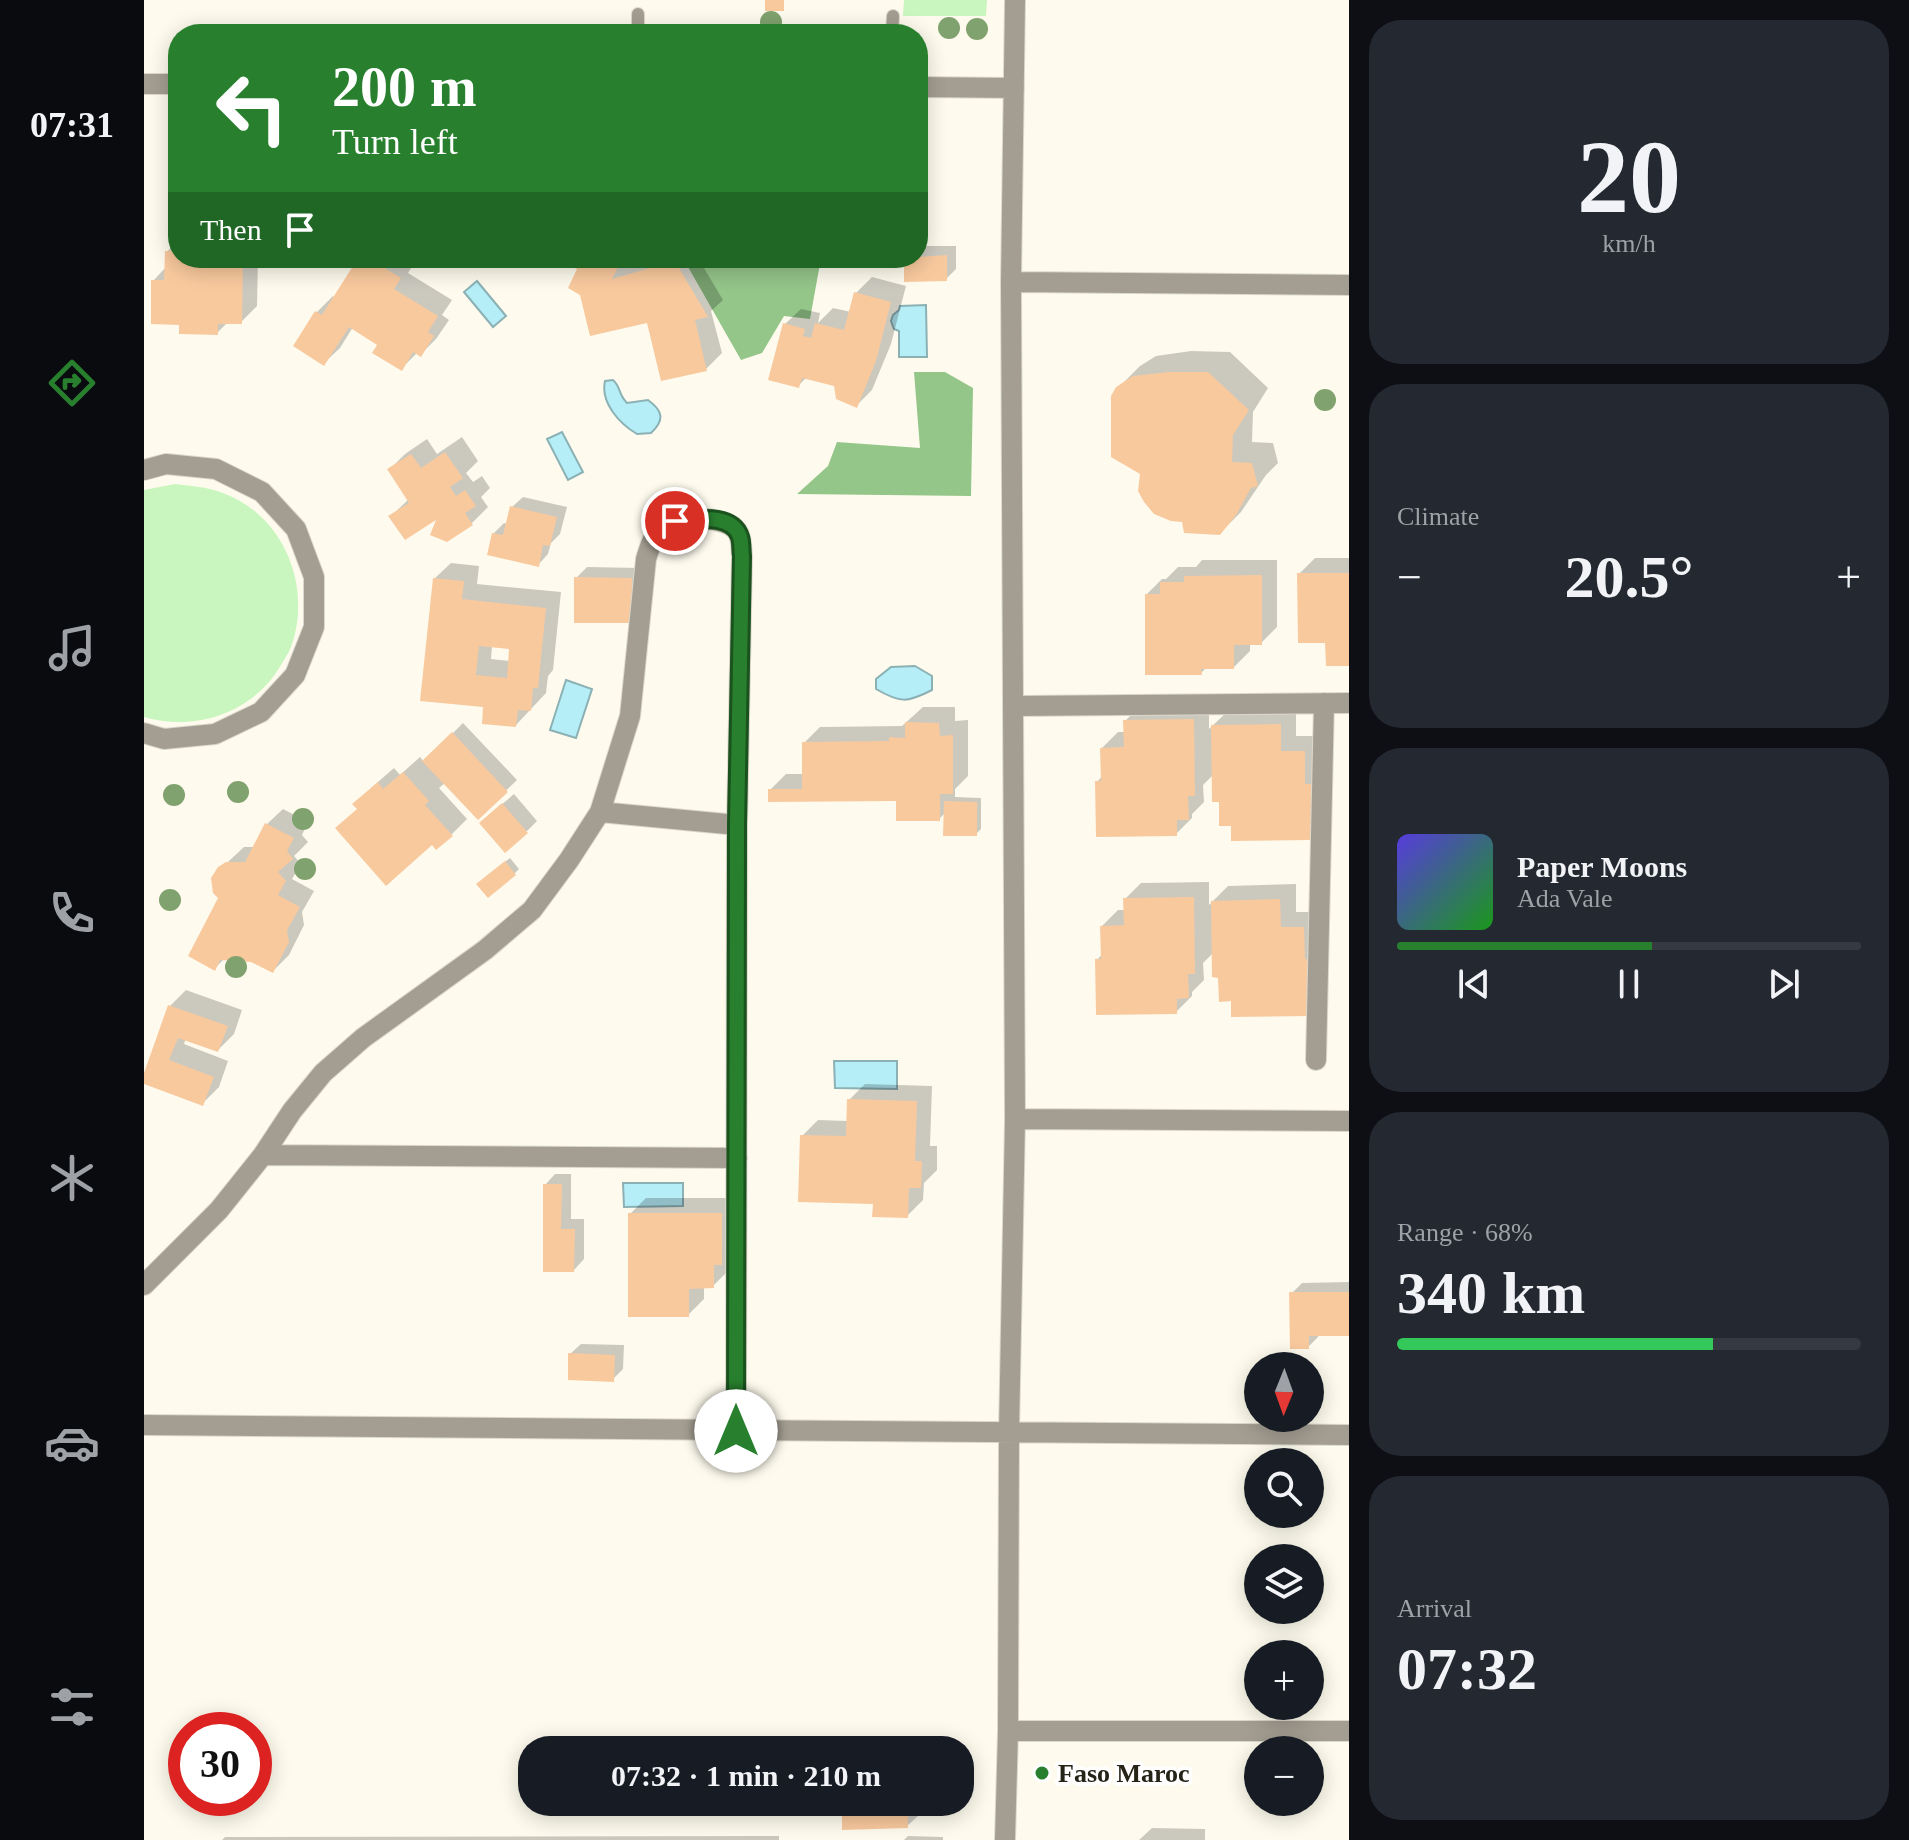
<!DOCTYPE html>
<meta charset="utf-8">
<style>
:root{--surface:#171b24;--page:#242831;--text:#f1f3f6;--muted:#9ea1a6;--line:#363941;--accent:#28802e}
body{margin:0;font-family:"Times New Roman",serif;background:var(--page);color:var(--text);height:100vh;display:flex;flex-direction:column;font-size:30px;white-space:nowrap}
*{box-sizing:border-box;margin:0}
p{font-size:26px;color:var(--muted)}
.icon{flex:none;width:44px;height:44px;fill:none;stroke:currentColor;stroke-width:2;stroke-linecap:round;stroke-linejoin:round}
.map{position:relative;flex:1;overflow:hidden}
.sheet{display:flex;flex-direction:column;gap:20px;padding:20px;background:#0d0f14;width:560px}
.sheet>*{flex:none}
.banner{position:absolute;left:24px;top:24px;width:760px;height:244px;border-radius:32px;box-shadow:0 4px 20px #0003;background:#28802e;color:#fff;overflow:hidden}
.needle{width:52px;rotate:181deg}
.buttons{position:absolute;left:1100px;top:1352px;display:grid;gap:16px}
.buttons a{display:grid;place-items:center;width:80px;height:80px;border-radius:50%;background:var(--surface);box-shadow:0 4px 20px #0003;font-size:40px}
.speed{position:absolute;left:24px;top:1712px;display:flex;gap:16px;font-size:40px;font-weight:700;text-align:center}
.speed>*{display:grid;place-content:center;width:104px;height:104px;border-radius:50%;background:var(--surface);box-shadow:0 4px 20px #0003;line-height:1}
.speed .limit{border:12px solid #d22;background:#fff;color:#111}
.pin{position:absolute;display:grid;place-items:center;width:68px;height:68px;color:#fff;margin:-34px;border:4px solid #fff;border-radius:50%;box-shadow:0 2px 8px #0007}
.me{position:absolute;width:88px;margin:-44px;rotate:0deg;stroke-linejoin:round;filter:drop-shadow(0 0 6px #0008)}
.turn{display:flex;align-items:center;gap:28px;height:168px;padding:0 32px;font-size:36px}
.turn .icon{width:104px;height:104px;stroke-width:2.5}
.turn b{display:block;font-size:56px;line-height:68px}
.then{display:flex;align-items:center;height:76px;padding:0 32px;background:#0003;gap:16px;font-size:30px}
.big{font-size:60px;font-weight:600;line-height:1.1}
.sheet .tile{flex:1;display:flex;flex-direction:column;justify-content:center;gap:12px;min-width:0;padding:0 28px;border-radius:32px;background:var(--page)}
.sheet .dial{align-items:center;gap:0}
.dial b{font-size:104px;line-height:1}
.song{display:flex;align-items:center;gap:24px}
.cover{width:96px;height:96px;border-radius:12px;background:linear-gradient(135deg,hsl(250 70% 55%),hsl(120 70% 35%))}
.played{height:8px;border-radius:4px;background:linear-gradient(90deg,var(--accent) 55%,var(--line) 55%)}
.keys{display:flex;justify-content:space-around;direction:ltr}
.heat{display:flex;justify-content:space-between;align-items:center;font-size:44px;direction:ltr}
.charge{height:12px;border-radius:6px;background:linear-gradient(90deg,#34c759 68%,var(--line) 0)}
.trip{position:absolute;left:374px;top:1736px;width:456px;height:80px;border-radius:32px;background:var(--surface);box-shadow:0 4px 20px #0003;font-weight:600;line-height:80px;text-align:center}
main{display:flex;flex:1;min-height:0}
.tabs{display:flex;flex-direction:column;width:144px;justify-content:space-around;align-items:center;background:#090b0e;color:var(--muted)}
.tabs .icon{width:56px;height:56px}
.tabs .selected{color:var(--accent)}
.tabs b{font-size:36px;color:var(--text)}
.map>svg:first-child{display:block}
</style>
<main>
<nav class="tabs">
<b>07:31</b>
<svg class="icon selected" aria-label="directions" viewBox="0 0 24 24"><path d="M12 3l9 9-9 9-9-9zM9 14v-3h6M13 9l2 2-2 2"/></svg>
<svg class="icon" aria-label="music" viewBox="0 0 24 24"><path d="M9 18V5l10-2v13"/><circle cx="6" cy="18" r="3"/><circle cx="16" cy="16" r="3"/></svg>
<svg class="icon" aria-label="phone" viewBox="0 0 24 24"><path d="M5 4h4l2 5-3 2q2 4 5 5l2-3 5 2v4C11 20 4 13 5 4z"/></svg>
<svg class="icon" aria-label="climate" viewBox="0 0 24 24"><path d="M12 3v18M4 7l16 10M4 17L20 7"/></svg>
<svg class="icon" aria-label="car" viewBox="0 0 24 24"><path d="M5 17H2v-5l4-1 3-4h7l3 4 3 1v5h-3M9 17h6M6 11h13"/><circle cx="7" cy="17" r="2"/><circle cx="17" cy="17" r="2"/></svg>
<svg class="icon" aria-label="filters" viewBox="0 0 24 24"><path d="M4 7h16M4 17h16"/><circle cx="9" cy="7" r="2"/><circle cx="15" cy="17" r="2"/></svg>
</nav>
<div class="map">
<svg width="1205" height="1840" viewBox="0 0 1205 1840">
<rect width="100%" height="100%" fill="#fefbee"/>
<path fill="#c8f6be" d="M760 0H843L842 16H759Z
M31 484C48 486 63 487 79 493 139 515 168 585 148 644 146 651 141 658 137 665 109 713 52 732 0 717V490Z"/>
<path fill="#94c589" d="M539 258H677L666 319 640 316 618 353 597 360Z
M770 372H801L829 388 827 496 653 494 684 466 693 442 776 448Z"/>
<path fill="#b6eef8" stroke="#8bb1b4" stroke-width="2" d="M333 281 362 316 349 327 320 292Z
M782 305 783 357H755V331L750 329 747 321 749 315 755 310 756 306Z
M469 380C477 387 474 394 483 403L504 400C519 411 521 420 507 433L493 434C476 424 456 403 461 381Z
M418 432 439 472 424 480 403 439Z
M771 666 788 676V690C763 703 756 703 732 689V679L747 667Z
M422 680 448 689 432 738 406 730Z
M690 1061H753V1089L691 1088Z
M539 1183V1206L480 1207 479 1183Z"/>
<path fill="#0003" fill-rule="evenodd" d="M34 240V258H114L113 306 97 322H84L73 333 37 323 9 281 22 267 23 252Z
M774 246H812V269L802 279 774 258Z
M216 258H265L271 262 264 273 308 300 298 315 305 320 292 339 276 355 273 353 257 369 236 344 209 327 196 348 180 363 152 346 173 312 189 296 191 298Z
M430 258H485L481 265 506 258H554L579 300 567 311 578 353 562 369 504 320 436 269Z
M728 277 762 286 747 344 728 390 712 406 692 385 663 377 654 386 641 324 657 309 676 313 674 323 689 308 707 312 712 293Z
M1047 351 1086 352 1124 388 1109 412 1108 442 1129 443 1134 463 1122 475 1097 512 1076 533 1040 520 998 473 974 388 996 366 1012 356Z
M318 437 334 461 322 473 329 482 338 476 346 488 337 497 344 507 328 523 303 539 296 514 247 516 265 499 245 470 261 454 283 439 293 454Z
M379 497 423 507 416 534 407 543 404 554 394 565 349 534 360 523 364 524 368 507Z
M1171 558H1205V664L1183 641 1155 574Z
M1058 560H1133V627L1117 643H1106V651L1090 667H1063L1057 673 1002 595 1018 579H1022L1034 567H1052Z
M307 563 335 566 333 584 417 592 409 670 404 676 402 693 372 725 341 705 291 578ZM348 646 368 648 366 661 347 659Z
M443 567 498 568 497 611 432 578Z
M1065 704V729L1085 710 1152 709V736H1176L1183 822 1089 824 1077 799 1069 775 1059 785 1060 802 1048 814V818L1032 834 953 782 959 775 958 748 974 732H982L981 721 997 705Z
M779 707H811V721L824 720V776L811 789V797L837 798V829L832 834 802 812 795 819 754 799 626 790 642 774H660V743L676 727 758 726Z
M319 723 373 780 334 818 301 783 295 788 323 819 307 835 288 842 215 808 227 788 250 768 256 775 276 757 280 762Z
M370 794 393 821 383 831 348 813Z
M139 809 164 822 158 835 164 842 150 856 157 864 148 879 170 891 158 912 160 925 145 955 129 971 108 960 81 958 71 968 77 898 72 873 100 847H111L123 824Z
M366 858 375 869 370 874 339 879Z
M1065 882V905L1084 886 1152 884V912H1175L1167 1014 1089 999 1076 976 1069 953 1059 963 1060 980 1048 992V996L1032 1012 953 960 959 953 958 926 974 910H982L981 899 997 883Z
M42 990 98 1010 90 1034 74 1050 42 1038 40 1044 84 1061 75 1087 59 1103 0 1082 26 1006Z
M721 1084 788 1086 786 1146H793V1170L780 1183 779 1200 763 1216 731 1203 658 1136 674 1120 704 1121 705 1100Z
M411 1174H427V1219H440V1259L430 1270 401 1185Z
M502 1198H593L585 1270 569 1286H560V1299L544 1315 486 1214Z
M1205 1282V1334H1174V1337L1164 1347 1148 1293 1158 1283Z
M437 1344 480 1345 479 1369 469 1379 426 1354Z
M700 1802H774V1816L763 1826Z
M1008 1828 1061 1829V1840H995Z
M635 1836V1840H78L81 1837Z
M764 1836 799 1837V1840H760Z"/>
<path fill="#f9c99e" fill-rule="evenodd" d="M621 0H640V11H621Z
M21 251H34V258H99L98 324H74V335L35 334V325L7 324V280H20Z
M803 255V281L760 282V258Z
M214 258H224L257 278 250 289 294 316 284 332 290 336 277 357 269 352 258 371 228 353 233 345 205 327 180 366 149 346 171 311 178 315Z
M428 258H472L477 261 468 279 506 268 504 258H529L564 317 551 320 563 371 517 381 503 323 446 336 436 295 424 288 433 269 425 265Z
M710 292 747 302 732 361 713 408 692 399 690 386 658 378 655 388 624 380 639 323 661 329 659 336 667 338 671 323 700 330Z
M1025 372H1064L1105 410 1089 435 1088 462 1108 463 1114 486 1107 488 1092 515 1076 535 1040 533 1038 522 1027 521 1010 514 1000 502 994 491 996 474 967 457V396L972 387 989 376Z
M301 452 319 478 306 487 312 496 321 490 332 506 321 513 329 525 303 542 286 535 292 520 261 540 244 516 265 503 243 469 267 454 277 468Z
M366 506 413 517 406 546 399 545 395 567 343 555 348 533 359 535Z
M1153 573H1205V666H1182L1181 643H1154Z
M1118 575V645H1090V669H1057L1058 675H1001V594H1016V582H1040V576Z
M430 577 488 578 487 623H430Z
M289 578 320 581 318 599 402 608 394 688H389L387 711 374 710 372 727 338 724 339 707 276 701ZM335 646 365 649 363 678 332 675Z
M1050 719 1051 796H1044L1045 820H1033V836L952 837 951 781H957L956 748 980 747 979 720Z
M761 722 795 723 796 736 809 735V794H796V821H752V801L624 802V789H658V742L745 741V737L761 738Z
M1137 724V751H1161V784H1168V840L1087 841V826H1075V802H1068L1067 725Z
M308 732 364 792 334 820 278 761Z
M259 772 285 801 281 805 309 836 292 850 288 845 242 886 191 828 213 809 208 804 234 782 239 789Z
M800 801 833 802V836H799Z
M358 803 384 833 361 853 335 823Z
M121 823 150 838 143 851 149 859 134 872 142 881 134 895 156 907 143 930 145 942 129 973 107 962 76 960 71 971 44 956 74 898 69 893 67 878 74 867 82 862H101Z
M361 861 372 875 344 898 332 884Z
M1050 897 1051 974H1044L1045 998 1033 999V1014L952 1015 951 959H957L956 926 980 925 979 898Z
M1136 899 1137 927H1160L1161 959 1167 960 1168 1016 1087 1017V1001L1075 1002 1074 978 1068 977 1067 901Z
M24 1005 84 1026 74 1052 34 1038 25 1060 70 1077 59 1106 0 1084V1073Z
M703 1099 773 1101 771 1161H778L777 1188H765L764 1218 728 1217 729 1204 654 1202 656 1135 702 1136Z
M399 1184H418L417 1229H431L430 1272H399Z
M484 1213H578V1265H570V1288L545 1289V1317H484Z
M1145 1292H1205V1336H1165V1349H1146Z
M424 1353 471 1355 470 1382 424 1380Z
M698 1802H764V1828L698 1830Z"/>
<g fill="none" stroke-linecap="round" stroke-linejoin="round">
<g stroke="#dbd8cc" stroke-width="14">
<path id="lane" d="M494 34V14
M748 34 749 16"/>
</g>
<g stroke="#dbd8cc" stroke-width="22">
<path id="street" d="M0 84H34
M774 87 870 88
M867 282 1205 285
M0 470 22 464 72 469 118 492 152 529 170 577V627L151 675 117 712 71 734 20 739 0 733
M869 706 1205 703
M456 812 486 716 502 559C506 546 509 534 521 526 535 515 582 516 593 531 598 538 597 548 598 556L593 825 592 1431
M1172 1060 1180 703
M871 1119 1205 1121
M119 1155 593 1158
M0 1285 75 1210 119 1155 148 1111 179 1073 219 1038 341 950 388 910 425 860 456 812 593 825
M0 1425 1205 1435
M864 1731H1205
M861 1840 864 1731 865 1433 871 1119 867 282 871 0"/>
</g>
<use href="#lane" stroke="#a49e92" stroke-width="12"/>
<use href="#street" stroke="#a49e92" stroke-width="20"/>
</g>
<g fill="#80a26e">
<circle cx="627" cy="22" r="11"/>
<circle cx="805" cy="28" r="11"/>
<circle cx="833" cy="29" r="11"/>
<circle cx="1181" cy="400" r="11"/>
<circle cx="94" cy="792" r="11"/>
<circle cx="30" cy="795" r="11"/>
<circle cx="159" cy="819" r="11"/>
<circle cx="161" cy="869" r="11"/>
<circle cx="26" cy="900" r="11"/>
<circle cx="92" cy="967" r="11"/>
</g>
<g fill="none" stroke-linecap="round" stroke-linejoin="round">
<g stroke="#1a531e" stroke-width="20">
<path id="route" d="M531 521C550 520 588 512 596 537 598 543 597 550 598 556L593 825 592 1431"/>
</g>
<use href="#route" stroke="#28802e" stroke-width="14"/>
</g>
<circle fill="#28802e" stroke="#fff" stroke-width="3" cx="898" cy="1773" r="8"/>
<g text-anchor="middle" stroke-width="7" stroke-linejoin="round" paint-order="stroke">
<g font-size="26" font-weight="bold" fill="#262317" stroke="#fff" text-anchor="start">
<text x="914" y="1782">Faso Maroc</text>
</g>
</g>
</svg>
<div class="buttons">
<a><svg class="needle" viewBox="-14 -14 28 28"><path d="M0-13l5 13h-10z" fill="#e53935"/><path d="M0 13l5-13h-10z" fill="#9ea1a6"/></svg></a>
<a><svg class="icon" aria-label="search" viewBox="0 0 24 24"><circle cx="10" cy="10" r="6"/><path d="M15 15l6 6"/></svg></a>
<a><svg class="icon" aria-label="layers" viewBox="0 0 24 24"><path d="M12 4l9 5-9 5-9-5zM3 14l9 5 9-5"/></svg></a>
<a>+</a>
<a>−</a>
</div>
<div class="speed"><div class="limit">30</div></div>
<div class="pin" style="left:531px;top:521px;background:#d93025"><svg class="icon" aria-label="arrive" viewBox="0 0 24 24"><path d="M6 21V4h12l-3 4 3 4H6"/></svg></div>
<svg class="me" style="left:592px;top:1431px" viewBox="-20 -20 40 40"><circle r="19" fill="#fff"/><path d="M0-13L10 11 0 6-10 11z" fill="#28802e"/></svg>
<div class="trip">07:32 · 1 min · 210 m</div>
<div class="banner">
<div class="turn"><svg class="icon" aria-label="left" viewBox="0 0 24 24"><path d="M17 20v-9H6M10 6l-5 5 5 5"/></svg><div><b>200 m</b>Turn left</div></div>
<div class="then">Then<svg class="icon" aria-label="arrive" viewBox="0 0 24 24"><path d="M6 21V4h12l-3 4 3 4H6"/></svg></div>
</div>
</div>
<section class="sheet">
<div class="tile dial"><b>20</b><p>km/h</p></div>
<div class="tile"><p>Climate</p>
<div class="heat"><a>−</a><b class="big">20.5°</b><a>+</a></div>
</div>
<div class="tile">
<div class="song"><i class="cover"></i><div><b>Paper Moons</b><p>Ada Vale</p></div></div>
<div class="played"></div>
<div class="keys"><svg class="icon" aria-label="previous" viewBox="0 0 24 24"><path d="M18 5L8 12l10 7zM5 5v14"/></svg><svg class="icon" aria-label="pause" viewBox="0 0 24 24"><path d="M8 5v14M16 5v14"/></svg><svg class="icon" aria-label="next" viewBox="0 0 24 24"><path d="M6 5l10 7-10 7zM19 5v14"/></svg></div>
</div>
<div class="tile"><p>Range · 68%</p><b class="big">340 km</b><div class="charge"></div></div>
<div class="tile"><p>Arrival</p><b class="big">07:32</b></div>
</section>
</main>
